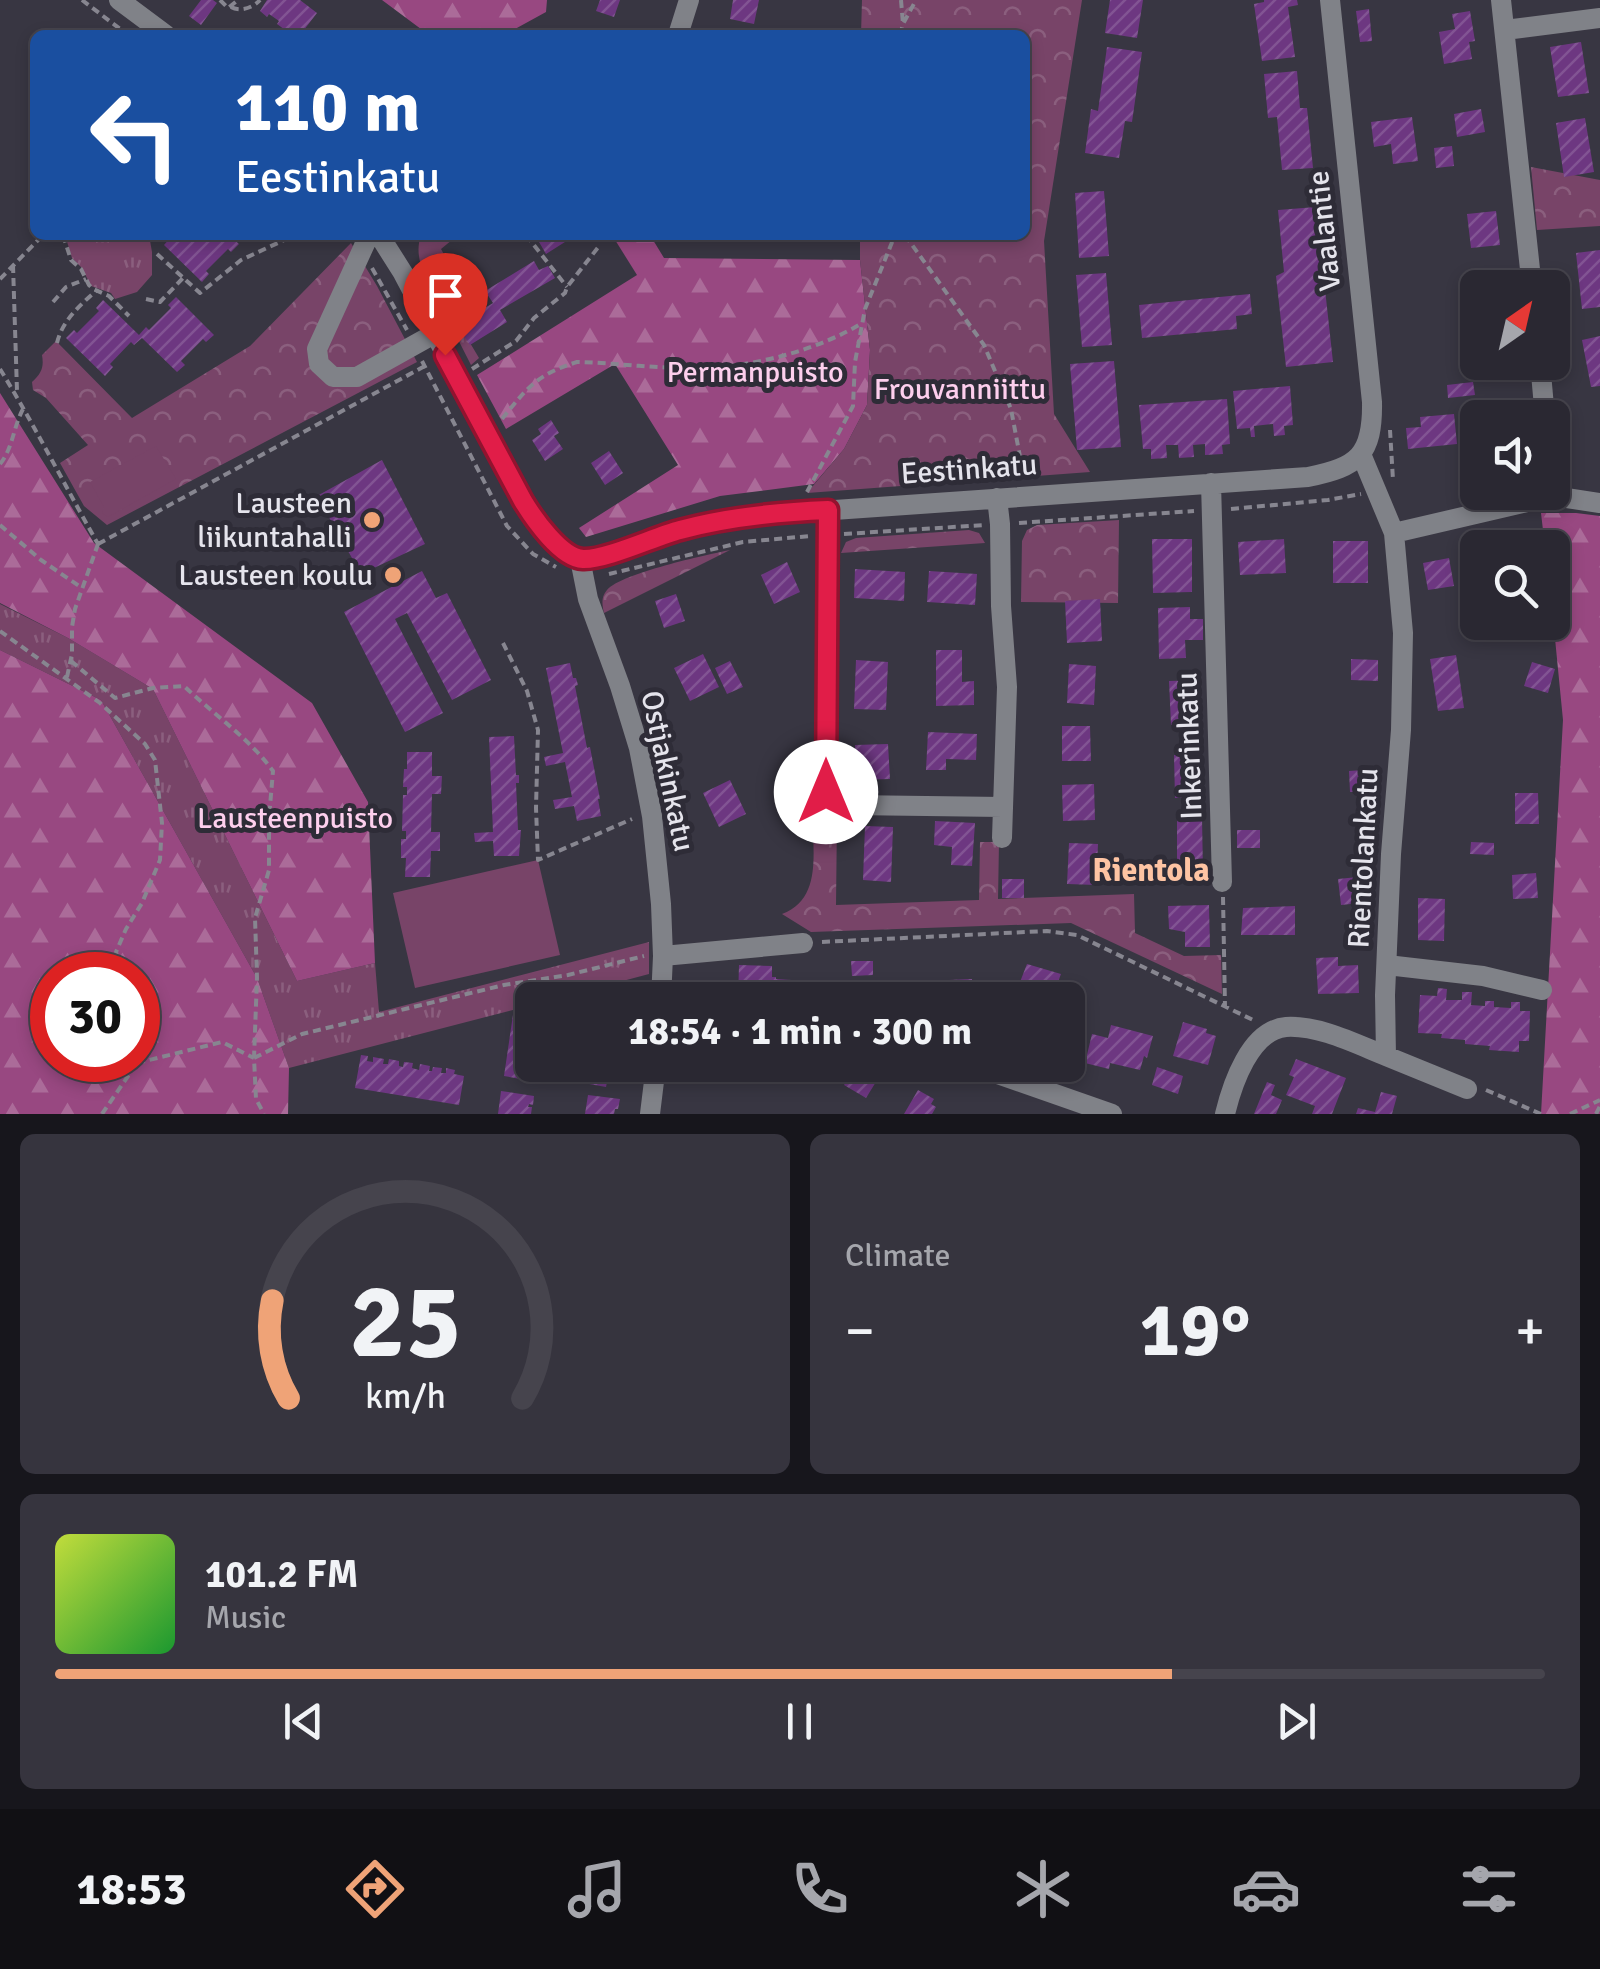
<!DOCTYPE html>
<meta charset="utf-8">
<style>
:root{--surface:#2a2832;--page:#36343e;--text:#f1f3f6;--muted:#a5a6ac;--line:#46444d;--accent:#efa377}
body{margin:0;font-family:Signika,sans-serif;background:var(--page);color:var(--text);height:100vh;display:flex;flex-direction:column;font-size:38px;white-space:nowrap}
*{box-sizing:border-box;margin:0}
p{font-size:32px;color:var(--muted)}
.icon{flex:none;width:55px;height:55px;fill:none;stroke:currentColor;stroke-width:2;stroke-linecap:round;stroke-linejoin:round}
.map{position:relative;height:1114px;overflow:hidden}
.details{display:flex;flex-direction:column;gap:20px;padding:20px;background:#17161c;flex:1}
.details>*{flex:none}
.hud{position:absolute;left:30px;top:30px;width:1000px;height:210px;border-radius:15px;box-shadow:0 5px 15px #0003,0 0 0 2px var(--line);background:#1a4fa0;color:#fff;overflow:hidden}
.needle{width:65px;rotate:34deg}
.controls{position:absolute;left:1460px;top:270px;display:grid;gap:20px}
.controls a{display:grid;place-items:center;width:110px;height:110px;border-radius:15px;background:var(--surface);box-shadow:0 5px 15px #0003,0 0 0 2px var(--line);font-size:50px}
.speed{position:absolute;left:30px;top:952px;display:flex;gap:20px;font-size:50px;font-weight:700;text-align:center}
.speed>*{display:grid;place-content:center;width:130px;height:130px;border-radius:50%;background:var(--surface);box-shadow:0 5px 15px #0003,0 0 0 2px var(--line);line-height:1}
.speed .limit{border:15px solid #d22;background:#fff;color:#111}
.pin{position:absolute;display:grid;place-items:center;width:85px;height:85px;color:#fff;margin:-102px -42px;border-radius:50% 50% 50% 0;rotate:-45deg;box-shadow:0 0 10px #0007}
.pin .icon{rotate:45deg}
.me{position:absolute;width:110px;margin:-55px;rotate:0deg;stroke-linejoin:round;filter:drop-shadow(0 0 8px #0008)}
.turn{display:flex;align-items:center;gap:35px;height:210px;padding:0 40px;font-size:45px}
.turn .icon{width:130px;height:130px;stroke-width:2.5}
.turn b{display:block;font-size:70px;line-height:85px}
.big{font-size:75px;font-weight:700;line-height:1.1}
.details .tile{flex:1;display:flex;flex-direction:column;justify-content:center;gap:15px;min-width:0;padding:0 35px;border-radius:15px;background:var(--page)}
.details .dial{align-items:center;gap:0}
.dial svg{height:260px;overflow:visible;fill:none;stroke:var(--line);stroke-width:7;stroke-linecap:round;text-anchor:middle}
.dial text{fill:var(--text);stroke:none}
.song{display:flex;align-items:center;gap:30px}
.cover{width:120px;height:120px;border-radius:15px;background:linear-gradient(135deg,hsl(70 70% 55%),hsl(130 70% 35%))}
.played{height:10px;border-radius:5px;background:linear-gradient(90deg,var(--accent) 75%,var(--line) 75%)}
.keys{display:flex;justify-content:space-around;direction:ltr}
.heat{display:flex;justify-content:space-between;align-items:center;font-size:55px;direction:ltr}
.details .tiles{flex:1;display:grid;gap:20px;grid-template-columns:1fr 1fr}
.tile:last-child{grid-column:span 2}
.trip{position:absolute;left:515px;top:982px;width:570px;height:100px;border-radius:15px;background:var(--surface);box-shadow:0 5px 15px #0003,0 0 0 2px var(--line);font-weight:700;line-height:100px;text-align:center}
.tab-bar{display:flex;height:160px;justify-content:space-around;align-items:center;background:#111014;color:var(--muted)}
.tab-bar .icon{width:70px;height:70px}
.tab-bar .on{color:var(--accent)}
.tab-bar b{font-size:45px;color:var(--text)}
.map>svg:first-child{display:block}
</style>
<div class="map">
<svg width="1600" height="1114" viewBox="0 0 1600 1114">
<defs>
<pattern id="grass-tufts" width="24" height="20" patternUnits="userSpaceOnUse" patternTransform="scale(2.5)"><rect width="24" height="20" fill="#784468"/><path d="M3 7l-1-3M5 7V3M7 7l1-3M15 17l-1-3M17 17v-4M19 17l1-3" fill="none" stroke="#8b5f7e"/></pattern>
<pattern id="forest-firs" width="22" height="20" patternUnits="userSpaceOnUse" patternTransform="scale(2.5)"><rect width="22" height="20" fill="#984881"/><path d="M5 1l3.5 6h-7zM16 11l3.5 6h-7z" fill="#ab6b99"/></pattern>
<pattern id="park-crowns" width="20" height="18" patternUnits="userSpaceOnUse" patternTransform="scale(2.5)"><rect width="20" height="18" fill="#784468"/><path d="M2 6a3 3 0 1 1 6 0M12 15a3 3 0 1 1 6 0" fill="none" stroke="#8b5f7e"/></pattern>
<pattern id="building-hatch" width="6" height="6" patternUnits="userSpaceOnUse" patternTransform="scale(2.5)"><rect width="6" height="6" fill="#6d3781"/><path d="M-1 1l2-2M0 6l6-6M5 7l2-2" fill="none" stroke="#825493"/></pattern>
</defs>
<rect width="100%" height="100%" fill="#383642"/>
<path fill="url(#grass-tufts)" d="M65 235H149L152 252V275L137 292 115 299 111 293 91 286 82 268 72 258Z
M421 235H458L441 249 458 280 437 298C426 277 413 259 421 235Z
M472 270 487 291 477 300 454 316 479 358 471 365 438 300Z
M0 604 68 638 153 689 297 981 375 963 379 1012 649 942V974L551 1000H532V1005L289 1068 257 978 101 700 0 650Z"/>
<path fill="url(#forest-firs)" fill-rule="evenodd" d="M382 0H547L546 12 515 29 496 35H429Z
M612 235H650L664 258 860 260 870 350 867 405 844 449 814 484 720 496 586 537 579 528 678 465 615 364 506 429 477 375 637 275Z
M0 393 94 543 312 703 368 802 375 963 297 981 153 689 68 638 0 603Z
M1541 513H1576L1600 516V1114H1541L1563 720 1553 618 1552 548 1545 547Z
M0 650 101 700 257 978 289 1068 288 1114H0ZM52 975H138V1060H52Z"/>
<path fill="url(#park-crowns)" d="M862 0H1082L1044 241 1054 414 1090 472 807 493 844 449 867 405 870 350 860 260V235H1025V35H861Z
M1531 167 1600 180V226L1537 230Z
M351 243 377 286 417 362 107 525 84 506 60 463 88 445 46 398 33 390 32 382C42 373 44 367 42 355L56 341 132 418 250 346Z
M1119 520 1118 603 1021 602 1022 541 1027 530 1037 525Z
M969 530 979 533 985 543 841 553 846 542 856 538Z
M730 550 604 613C602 604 601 597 607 590 622 573 706 555 730 550Z
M813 816H837L836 905 979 900 980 842H999L998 899 1134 894 1135 933 1184 956 1221 955 1222 994 1071 923 811 932 782 914C823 898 812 852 813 816Z"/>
<path fill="#784468" d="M156 446 176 479 108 517 102 513 104 507 90 482Z
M538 860 560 955 415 988 393 893Z"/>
<path fill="url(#building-hatch)" d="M201 0H213L217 3 201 25 189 16Z
M267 0H300L317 13 300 35 294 32 292 35 277 24 279 21 269 14 267 17 260 11Z
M600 0H620L614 17 596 11Z
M733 0H759L754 24 730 19Z
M1110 0H1143L1137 38 1105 33Z
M1264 0H1297L1298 5 1288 7 1295 57 1262 61 1254 4 1264 2Z
M1369 9 1372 41 1360 42 1356 11Z
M1470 11 1475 41 1469 42 1472 59 1444 64 1439 32 1455 29 1452 14Z
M1581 42 1589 93 1558 97 1550 47Z
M1107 47 1142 52 1132 122 1125 121 1119 158 1085 153 1091 109 1098 111Z
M1297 71 1300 108H1307L1313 168 1282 170 1277 117 1268 118 1264 74Z
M1481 109 1485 132 1457 137 1454 114Z
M1412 117 1418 161 1393 164 1391 144 1374 147 1371 122Z
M1585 118 1594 172 1564 177 1556 123Z
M1452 146 1454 166 1436 168 1434 148Z
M1104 191 1109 256 1079 258 1075 193Z
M1316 207 1333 362 1286 367 1276 276 1284 272 1278 210Z
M1496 211 1500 245 1471 248 1467 214Z
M179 235H229L239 244 231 252 228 249 206 271 209 274 202 282 164 245 171 237 174 240Z
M535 235H576L546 254Z
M1600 250V307L1582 309 1576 253Z
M534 261 539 270 548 266 555 278 500 310 507 322 470 345 457 325 493 303 485 291Z
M1106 273 1112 345 1082 347 1076 275Z
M1250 294 1252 314 1236 316 1237 329 1142 338 1139 305Z
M176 297 214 335 206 342 203 339 181 361 185 365 177 372 142 338 134 345 131 342 110 364 113 367 105 376 66 338 74 330 77 333 99 311 96 308 103 300 139 335 146 327 149 330 171 308 168 305Z
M1478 315V365L1475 366 1469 317Z
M1600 336V386L1591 387 1582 340Z
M1114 361 1121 447 1077 450 1070 364Z
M1473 382 1475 395 1448 398 1447 385Z
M1290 386 1293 425 1284 426 1285 435 1274 436 1273 424 1254 426 1255 437H1251L1250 428 1237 429 1233 391Z
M1227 399 1230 444 1222 445 1223 454 1205 455V444L1193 445 1194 457 1179 458 1178 445H1166L1167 458 1151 459V449H1143L1139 405Z
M1454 414 1457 444 1408 449 1406 428 1421 427 1420 417Z
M551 420 559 433 554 436 563 449 545 461 532 440 541 434 538 429Z
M609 451 623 473 605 485 591 463Z
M382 460 425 544 361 574 317 496Z
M1152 539H1192V592L1153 593Z
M1284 539 1286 573 1240 575 1238 542Z
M1333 541H1368V583H1333Z
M1449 558 1454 586 1428 590 1423 563Z
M787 562 800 592 774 604 761 575Z
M855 569 905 572 904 601 854 598Z
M422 571 436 598 447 593 491 680 452 700 407 613 395 619 443 713 405 732 344 612Z
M929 571 977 574 975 605 927 602Z
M676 594 685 621 664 628 655 601Z
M1100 599 1102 641 1067 643 1065 601Z
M1190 607V619H1203V640H1185L1186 658 1159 659 1158 608Z
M936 650H962V682L974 681V705L936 706Z
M703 654 719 687 690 701 674 668Z
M1456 655 1464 708 1438 711 1430 659Z
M1351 659 1378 660V681L1351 680Z
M856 660 888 662 886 710 854 709Z
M730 661 743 687 727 694 715 668Z
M1532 662 1555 669 1548 693 1524 686Z
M570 663 573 678H576L578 685 575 686 587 748 590 747 600 799H598L601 816 577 821 574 806 555 809 553 800 572 797 565 762 546 766 544 757 563 753 546 668Z
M1069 664 1096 666 1094 705 1067 703Z
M1200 680 1202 723 1171 725 1169 681Z
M1062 726H1090L1091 761H1062Z
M928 732 977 734 976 760 946 759V770H926Z
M514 736 516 775H519V783H516L518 830H521L519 856H494L493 841 475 842 474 833 493 832 489 737Z
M888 744 890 779 856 780 855 745Z
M407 752H432V776H442L441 794H432L431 832H440V851H431L430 877H405L406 858H401V839H406V831H402L403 795H407V787H403L404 769H407Z
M1174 755H1202L1204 797 1175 798Z
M1377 769 1378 791 1350 792 1349 771Z
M730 780 746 814 719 827 703 793Z
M1094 784 1095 820 1063 821 1062 785Z
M1515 793H1538L1539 824H1515Z
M1177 817H1202L1203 873H1177Z
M935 821 975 823 972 866 951 865 952 847 934 845Z
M865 826 893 827 891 882 863 880Z
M1237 830H1260V848H1237Z
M1471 842 1494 843V855L1470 854Z
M1069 843 1098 844 1096 885 1067 884Z
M1536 873 1538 898 1513 899 1512 875Z
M1368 876 1371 902 1341 905 1338 879Z
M1002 879H1024V898H1002Z
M1418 898 1445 899 1444 941 1418 940Z
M1209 905 1210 947H1185V932L1169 929 1168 906Z
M1295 906V935H1241L1243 908Z
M1338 957V966L1358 965 1359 993 1318 994 1316 958Z
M851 961H873V975L852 976Z
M1027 964 1061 974 1053 995 1020 982Z
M739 965 772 966V977H776V979L791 980 790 1000H738Z
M972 979 973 1000H950L949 980Z
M1438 988 1447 989 1446 1000H1462V992H1472L1471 1005 1485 1006V1001H1494V1007L1511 1008V1002H1520V1011H1530L1529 1041H1519V1052L1489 1050 1490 1046 1465 1044V1040L1441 1038 1442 1034 1418 1033 1420 995 1437 996Z
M514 1008 532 1011V1065H538L537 1074 533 1073 531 1081 504 1076Z
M1183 1022 1207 1029 1206 1033 1216 1036 1208 1065 1173 1056Z
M1111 1025 1153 1036 1147 1058 1144 1056 1140 1070 1110 1063 1109 1069 1085 1063 1092 1034 1108 1038Z
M361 1055 368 1056 367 1061 373 1062V1057L384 1059 383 1064H388L389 1059 399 1061V1066L403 1067 404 1062 413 1063 412 1068 419 1070 420 1064 430 1066 429 1071H432L433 1067 442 1068 441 1073H446V1068L455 1070 454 1074 464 1076 459 1105 355 1088Z
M1296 1059 1346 1078 1332 1114H1312L1315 1106 1286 1095 1294 1077 1289 1075Z
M581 1065H610L609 1067 613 1068 611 1077H608L606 1087 578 1082Z
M856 1065 863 1068 868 1065 870 1066 868 1070 879 1077 866 1098 844 1085Z
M1157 1067 1183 1076 1178 1094 1152 1085Z
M1267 1082 1275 1085 1271 1095 1282 1100 1276 1114H1254Z
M918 1090 934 1099 931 1104 936 1107 932 1114H904Z
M501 1091 534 1096 533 1105 529 1104 528 1107H532L531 1114H498Z
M1381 1092 1397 1096 1392 1114H1356L1358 1108 1375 1112Z
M588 1095 620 1099 618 1109H615L614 1114H585Z"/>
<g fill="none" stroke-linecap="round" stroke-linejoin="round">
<path stroke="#878690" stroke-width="4" stroke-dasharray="8 5" stroke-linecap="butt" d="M82 0 128 35
M220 0 228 8 238 0
M901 0 903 24
M231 7C240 12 253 8 260 0
M900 35 903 24 916 0
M63 235 71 260 81 269 89 285 93 289 109 296 129 316
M526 235 567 287
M905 235 984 345 1011 409 1024 478
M157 254 200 293 241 260 295 235
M13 265 17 391
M372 268 407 330
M0 279 43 235
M146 299 160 302 183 278
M438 299 461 278 459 260
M53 302 66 287 86 279
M57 343C62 321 80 305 96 291
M422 361 507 526 533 554 556 567
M0 369C35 426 65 486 98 544
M472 369 516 341 534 318 565 293 567 287 600 245
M502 419C528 387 536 375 577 362 623 363 670 371 716 367 763 364 822 348 862 323
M1390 430 1393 480
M0 464C13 448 13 428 23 409
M807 492 853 406 855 362 865 309 895 235
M1231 509 1328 500 1361 494
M1019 523 1194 511
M0 525 41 560 82 588
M844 534 985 525
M98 544 423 367
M609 574 743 542 810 536
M0 631 100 703 145 744 155 760 162 823 160 860 142 903 126 929 116 952 121 975
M503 643 527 691 538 730 536 808 538 860 632 819
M71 661 115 698 153 688 184 686C213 714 249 738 273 771L269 818V870L255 918 257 978 254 1058 256 1099 264 1114
M67 677 72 654V627L75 609 98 544
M1223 897 1225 1007
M822 942 1047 931 1077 935 1253 1020
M254 1058 302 1034 504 985 568 975 644 956
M137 1063 222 1042 254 1058
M1486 1090 1541 1114
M102 1114 137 1063 143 1045 138 1027
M1570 1114 1600 1100
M1596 1114 1600 1106"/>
<path stroke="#808288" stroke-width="20" d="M119 0 166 35
M1501 0 1532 288
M1505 30 1600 18
M678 35 689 0
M369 235 317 349 319 364 333 377H357L434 334
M379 235 403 273 523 501C538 524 555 546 580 559
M1540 362 1545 418
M1211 483 1222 882
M997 498 1000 524 1001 606 1007 687 1002 838
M827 510 826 792 830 799 849 805 1003 807
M1394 533 1553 496 1600 503
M580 559 596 557 676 531 706 523 762 515 1308 477C1358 467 1373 455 1372 402L1330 0
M580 559 588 599 620 686 639 748 652 816 661 904 663 956 661 1000
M663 956 803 943
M1387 965 1483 976 1542 990
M1386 1056 1467 1089
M972 1065 1112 1114
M650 1114 656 1065
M1225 1114C1232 1085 1250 1030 1286 1027 1319 1025 1356 1044 1386 1056L1385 995 1391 854 1401 730 1403 633 1394 533 1361 454"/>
</g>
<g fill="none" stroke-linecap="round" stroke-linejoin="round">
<g stroke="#92132f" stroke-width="25">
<path id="route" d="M445 355 523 501C534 519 561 558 583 559 606 560 656 536 680 530 728 517 778 512 828 510L826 792"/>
</g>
<use href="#route" stroke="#e11d48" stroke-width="18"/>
</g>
<g fill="#efa377" stroke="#2e2c37" stroke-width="4">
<circle cx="372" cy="520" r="10"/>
<circle cx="393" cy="575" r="10"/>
</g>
<g text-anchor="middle" stroke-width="10" stroke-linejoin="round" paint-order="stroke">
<g font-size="30" fill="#e5e4ec" stroke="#2e2c37">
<text transform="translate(1324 231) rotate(-96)" y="10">Vaalantie</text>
<text transform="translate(969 469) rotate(-4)" y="10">Eestinkatu</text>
<text transform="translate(1189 746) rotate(-92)" y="10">Inkerinkatu</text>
<text transform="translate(668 771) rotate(78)" y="10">Ostjakinkatu</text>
<text transform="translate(1363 858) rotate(-87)" y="10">Rientolankatu</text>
</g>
<g font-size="30" fill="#fdcfed" stroke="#2e2c37">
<text x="755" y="382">Permanpuisto</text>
<text x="960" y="399">Frouvanniittu</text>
<text x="295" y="828">Lausteenpuisto</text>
</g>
<g font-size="30" fill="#e5e4ec" stroke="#2e2c37" text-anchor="end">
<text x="352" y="513">Lausteen<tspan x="352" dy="34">liikuntahalli</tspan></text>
<text x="373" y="585">Lausteen koulu</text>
</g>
<g font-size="32" font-weight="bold" fill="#fec4a3" stroke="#2e2c37">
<text x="1151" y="881">Rientola</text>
</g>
</g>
</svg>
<div class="controls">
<a><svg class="needle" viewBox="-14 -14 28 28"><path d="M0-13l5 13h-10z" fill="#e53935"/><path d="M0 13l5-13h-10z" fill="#a5a6ac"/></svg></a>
<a><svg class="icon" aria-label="sound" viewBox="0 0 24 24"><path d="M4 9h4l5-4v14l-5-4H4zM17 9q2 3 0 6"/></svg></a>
<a><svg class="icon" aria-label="search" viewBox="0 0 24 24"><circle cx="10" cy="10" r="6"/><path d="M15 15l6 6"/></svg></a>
</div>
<div class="speed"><div class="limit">30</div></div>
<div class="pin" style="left:445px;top:355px;background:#d93025"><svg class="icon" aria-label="arrive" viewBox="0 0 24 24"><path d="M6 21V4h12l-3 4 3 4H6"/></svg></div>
<svg class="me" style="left:826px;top:792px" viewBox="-20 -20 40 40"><circle r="19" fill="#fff"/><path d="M0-13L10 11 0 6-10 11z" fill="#e11d48"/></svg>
<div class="trip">18:54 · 1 min · 300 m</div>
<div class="hud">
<div class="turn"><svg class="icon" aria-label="left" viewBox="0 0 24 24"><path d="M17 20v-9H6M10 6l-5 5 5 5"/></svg><div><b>110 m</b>Eestinkatu</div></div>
</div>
</div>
<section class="details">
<div class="tiles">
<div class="tile dial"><svg viewBox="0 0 100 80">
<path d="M14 69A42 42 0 1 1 86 69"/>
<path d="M14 69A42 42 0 0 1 9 39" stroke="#efa377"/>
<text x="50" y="56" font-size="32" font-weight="700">25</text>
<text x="50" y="72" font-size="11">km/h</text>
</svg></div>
<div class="tile"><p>Climate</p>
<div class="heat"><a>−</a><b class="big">19°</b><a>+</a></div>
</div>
<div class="tile">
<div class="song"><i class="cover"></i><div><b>101.2 FM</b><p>Music</p></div></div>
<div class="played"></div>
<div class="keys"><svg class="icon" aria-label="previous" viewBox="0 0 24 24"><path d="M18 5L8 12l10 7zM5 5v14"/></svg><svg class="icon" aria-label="pause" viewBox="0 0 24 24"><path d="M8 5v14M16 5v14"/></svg><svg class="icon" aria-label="next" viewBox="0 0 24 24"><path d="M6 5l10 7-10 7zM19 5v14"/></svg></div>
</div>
</div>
</section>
<nav class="tab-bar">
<b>18:53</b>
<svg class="icon on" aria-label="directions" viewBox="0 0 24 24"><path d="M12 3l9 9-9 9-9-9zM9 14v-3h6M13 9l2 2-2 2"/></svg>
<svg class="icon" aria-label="music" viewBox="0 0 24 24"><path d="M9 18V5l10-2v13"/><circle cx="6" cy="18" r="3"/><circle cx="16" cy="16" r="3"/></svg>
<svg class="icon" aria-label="phone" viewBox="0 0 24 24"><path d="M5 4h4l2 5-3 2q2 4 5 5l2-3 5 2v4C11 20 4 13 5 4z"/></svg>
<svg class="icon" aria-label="climate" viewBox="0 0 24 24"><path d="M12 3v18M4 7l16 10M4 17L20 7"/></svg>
<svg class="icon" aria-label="car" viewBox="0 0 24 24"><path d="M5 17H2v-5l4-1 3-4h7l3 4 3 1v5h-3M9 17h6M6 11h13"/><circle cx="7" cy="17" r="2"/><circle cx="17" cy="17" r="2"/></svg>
<svg class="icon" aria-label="filters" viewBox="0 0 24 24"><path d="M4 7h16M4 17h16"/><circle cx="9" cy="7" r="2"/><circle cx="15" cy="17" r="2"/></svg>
</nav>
